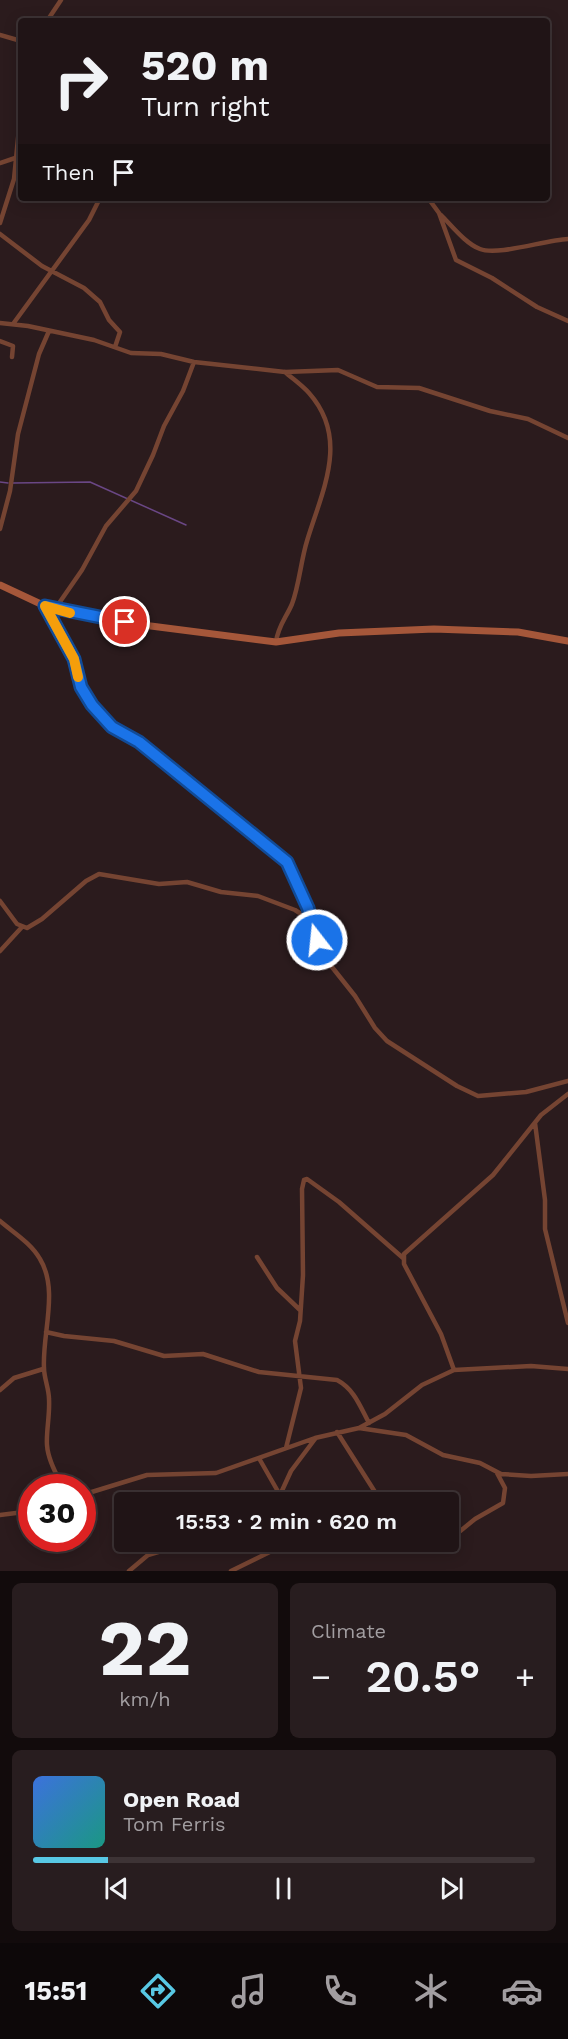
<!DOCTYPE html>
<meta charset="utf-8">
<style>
:root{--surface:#201416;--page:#281d1f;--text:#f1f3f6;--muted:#a29ea1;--line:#3d3335;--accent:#58c8e4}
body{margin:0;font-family:"Work Sans",sans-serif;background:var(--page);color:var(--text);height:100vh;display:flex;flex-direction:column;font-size:22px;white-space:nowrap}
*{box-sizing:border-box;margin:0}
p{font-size:20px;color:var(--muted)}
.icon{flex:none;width:33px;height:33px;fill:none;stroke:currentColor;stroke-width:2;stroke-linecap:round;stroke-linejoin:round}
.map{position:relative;height:1571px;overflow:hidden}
.details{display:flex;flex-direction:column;gap:12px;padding:12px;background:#120b0c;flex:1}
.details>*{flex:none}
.top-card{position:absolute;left:18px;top:18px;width:532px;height:183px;border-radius:6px;box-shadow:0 3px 15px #0003,0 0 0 2px var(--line);background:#201416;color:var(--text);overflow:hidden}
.speed{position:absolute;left:18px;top:1474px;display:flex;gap:12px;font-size:30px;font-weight:700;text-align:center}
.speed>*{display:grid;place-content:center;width:78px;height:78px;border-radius:50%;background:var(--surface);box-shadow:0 3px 15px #0003,0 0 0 2px var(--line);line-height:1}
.speed .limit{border:9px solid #d22;background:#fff;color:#111}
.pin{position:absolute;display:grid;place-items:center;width:51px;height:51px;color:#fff;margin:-26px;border:3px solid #fff;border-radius:50%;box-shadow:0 2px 6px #0007}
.me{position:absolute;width:66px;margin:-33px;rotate:344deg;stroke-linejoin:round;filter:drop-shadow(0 0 4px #0008)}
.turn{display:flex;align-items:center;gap:21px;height:126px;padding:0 24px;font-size:27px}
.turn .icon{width:78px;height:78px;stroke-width:2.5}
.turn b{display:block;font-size:42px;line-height:51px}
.then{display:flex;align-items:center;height:57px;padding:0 24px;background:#0003;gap:12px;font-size:22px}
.big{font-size:45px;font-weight:600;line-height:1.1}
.details .tile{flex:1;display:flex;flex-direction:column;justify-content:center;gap:9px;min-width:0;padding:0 21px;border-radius:9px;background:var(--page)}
.details .dial{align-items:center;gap:0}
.dial b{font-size:78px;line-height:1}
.song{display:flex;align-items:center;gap:18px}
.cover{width:72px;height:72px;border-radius:9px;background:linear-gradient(135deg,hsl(220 70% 55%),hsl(170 70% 35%))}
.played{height:6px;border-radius:3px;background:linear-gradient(90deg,var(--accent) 15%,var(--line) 15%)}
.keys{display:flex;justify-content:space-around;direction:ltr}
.heat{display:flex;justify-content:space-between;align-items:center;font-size:33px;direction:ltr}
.details .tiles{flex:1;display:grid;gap:12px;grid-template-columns:1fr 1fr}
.tile:last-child{grid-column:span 2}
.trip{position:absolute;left:114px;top:1492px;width:345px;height:60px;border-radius:6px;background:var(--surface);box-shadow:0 3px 15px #0003,0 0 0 2px var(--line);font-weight:600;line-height:60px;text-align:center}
.tab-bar{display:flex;height:96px;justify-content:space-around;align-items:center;background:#0d0809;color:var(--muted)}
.tab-bar .icon{width:42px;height:42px}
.tab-bar .selected{color:var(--accent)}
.tab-bar b{font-size:27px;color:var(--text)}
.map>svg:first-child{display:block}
</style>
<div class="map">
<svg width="568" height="1571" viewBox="0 0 568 1571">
<rect width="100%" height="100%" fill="#2b1b1d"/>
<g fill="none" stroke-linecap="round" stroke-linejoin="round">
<path stroke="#6a4785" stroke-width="1.5" d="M0 482 8 483
M13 483 90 482 186 525"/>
<path stroke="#754432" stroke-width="4.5" d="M47 21 61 0
M0 35 21 41
M0 163 21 156
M428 198 439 213 456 260 492 278 537 307 568 321
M441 215C452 226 466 244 480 249 498 256 545 240 568 239
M0 223 14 179 21 108
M0 234 42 266 84 288 100 302 109 320 120 332 115 347
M0 323 28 326 94 340 131 353 161 354 194 362 285 372 338 370 377 387 419 388 490 411 528 419 568 438
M13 324 89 220 100 198
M0 341 13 346 12 357
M0 529 10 491 18 434 39 354 49 331
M45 606 74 659 81 687 92 705 112 727 139 742 287 862 307 907 317 940 328 962 355 996 375 1028 387 1041 457 1086 478 1096 526 1092 568 1081
M55 609 82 570 106 526 136 491 153 455 164 426 183 391 194 362
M276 642C278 626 286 618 292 604 299 586 301 560 307 541 322 491 350 439 309 393 302 385 293 379 285 372
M0 901 17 924 27 928 42 919 86 881 99 874 159 884 187 882 221 892 258 896 295 910 312 921
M0 951 22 927
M535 1123 545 1200V1229L568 1323
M0 1221C14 1233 31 1243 40 1259 59 1290 42 1334 44 1368 44 1378 49 1389 49 1399 50 1415 46 1432 47 1445 48 1460 57 1475 63 1488
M257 1257 277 1288 300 1310
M46 1332 64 1336 114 1341 164 1356 203 1354 259 1372 337 1380C354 1389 360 1406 369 1423
M454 1370 441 1334 404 1264V1254L493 1175 541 1115 568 1094
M0 1390 14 1378 43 1369
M359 1428 406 1435 443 1455 480 1463 501 1474 531 1476 568 1474
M337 1432 382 1503
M286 1448 301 1388 295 1341 300 1321 303 1275 302 1189 304 1180 307 1179 339 1202 403 1258
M260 1460 280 1495
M82 1495 147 1475 216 1473 315 1438 359 1428 385 1414 422 1385 454 1370 531 1366 568 1369
M272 1503 280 1495 291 1471 315 1439
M0 1515 32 1511
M448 1541 475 1519 503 1503 505 1488 497 1473
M415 1542 432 1551 447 1542
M129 1571 148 1555 192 1542
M231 1571 290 1542"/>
<path stroke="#a5573a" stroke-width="7" d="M0 585 45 606 61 611 143 625 276 642 339 633 434 629 518 632 568 641"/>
</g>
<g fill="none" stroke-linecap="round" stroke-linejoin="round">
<g stroke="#114b97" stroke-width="15">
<path id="route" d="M125 622 45 606 74 659 81 687 92 705 112 727 139 742 287 862 308 908 317 940"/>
</g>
<use href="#route" stroke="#1a73e8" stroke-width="10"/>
<path stroke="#f59e0b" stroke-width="10" d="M70 613 45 606 74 659 78 677"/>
</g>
</svg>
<div class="speed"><div class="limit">30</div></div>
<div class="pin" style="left:125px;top:622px;background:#d93025"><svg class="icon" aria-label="arrive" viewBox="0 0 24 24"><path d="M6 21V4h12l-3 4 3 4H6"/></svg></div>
<svg class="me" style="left:317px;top:940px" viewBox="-20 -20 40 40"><circle r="17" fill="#1a73e8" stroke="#fff" stroke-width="3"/><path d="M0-11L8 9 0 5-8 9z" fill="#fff"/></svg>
<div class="trip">15:53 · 2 min · 620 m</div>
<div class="top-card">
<div class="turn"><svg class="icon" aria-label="right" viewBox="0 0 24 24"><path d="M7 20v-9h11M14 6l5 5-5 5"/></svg><div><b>520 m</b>Turn right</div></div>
<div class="then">Then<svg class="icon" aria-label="arrive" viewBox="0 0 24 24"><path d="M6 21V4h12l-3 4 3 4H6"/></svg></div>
</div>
</div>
<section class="details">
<div class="tiles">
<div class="tile dial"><b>22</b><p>km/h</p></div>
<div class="tile"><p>Climate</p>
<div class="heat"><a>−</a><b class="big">20.5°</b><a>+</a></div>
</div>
<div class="tile">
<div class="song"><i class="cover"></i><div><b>Open Road</b><p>Tom Ferris</p></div></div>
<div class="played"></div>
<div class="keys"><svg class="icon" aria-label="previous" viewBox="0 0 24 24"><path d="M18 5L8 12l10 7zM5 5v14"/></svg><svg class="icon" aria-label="pause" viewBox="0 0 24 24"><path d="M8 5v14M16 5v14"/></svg><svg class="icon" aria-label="next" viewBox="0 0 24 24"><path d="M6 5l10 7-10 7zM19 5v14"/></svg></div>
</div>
</div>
</section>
<nav class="tab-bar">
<b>15:51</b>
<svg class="icon selected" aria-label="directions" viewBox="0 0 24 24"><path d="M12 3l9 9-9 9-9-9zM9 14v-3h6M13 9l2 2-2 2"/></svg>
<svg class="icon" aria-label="music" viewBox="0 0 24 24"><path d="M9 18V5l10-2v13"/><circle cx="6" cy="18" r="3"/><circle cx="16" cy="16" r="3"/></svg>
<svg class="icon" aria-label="phone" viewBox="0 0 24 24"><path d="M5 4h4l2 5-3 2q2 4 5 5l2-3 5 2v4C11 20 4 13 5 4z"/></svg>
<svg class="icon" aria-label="climate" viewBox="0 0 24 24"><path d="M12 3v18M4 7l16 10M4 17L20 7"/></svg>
<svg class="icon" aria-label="car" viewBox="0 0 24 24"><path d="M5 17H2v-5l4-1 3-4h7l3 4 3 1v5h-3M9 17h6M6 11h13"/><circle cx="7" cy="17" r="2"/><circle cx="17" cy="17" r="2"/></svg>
</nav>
